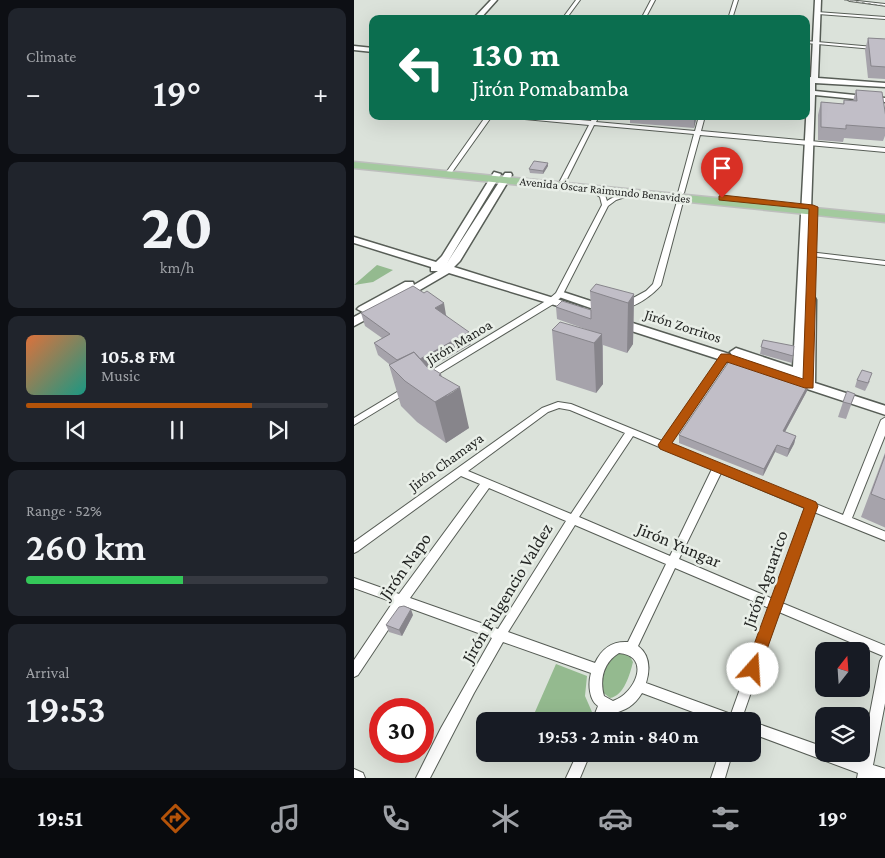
<!DOCTYPE html>
<meta charset="utf-8">
<style>
:root{--surface:#171b24;--page:#20242c;--text:#f1f3f6;--muted:#9ea1a6;--line:#363941;--accent:#b45309}
body{margin:0;font-family:"Crimson Pro",serif;background:var(--page);color:var(--text);height:100vh;display:flex;flex-direction:column;font-size:19px;white-space:nowrap}
*{box-sizing:border-box;margin:0}
p{font-size:16px;color:var(--muted)}
.icon{flex:none;width:28px;height:28px;fill:none;stroke:currentColor;stroke-width:2;stroke-linecap:round;stroke-linejoin:round}
.map{position:relative;flex:1;overflow:hidden}
.sheet{display:flex;flex-direction:column;gap:8px;padding:8px;background:#0d0f14;width:354px}
.sheet>*{flex:none}
.top-card{position:absolute;left:15px;top:15px;width:441px;height:105px;border-radius:10px;box-shadow:0 5px 20px #0002;background:#0b6e4f;color:#fff;overflow:hidden}
.needle{width:32px;rotate:17deg}
.fabs{position:absolute;left:461px;top:642px;display:grid;gap:10px}
.fabs a{display:grid;place-items:center;width:55px;height:55px;border-radius:10px;background:var(--surface);box-shadow:0 5px 20px #0002;font-size:25px}
.speed{position:absolute;left:15px;top:698px;display:flex;gap:10px;font-size:25px;font-weight:700;text-align:center}
.speed>*{display:grid;place-content:center;width:65px;height:65px;border-radius:50%;background:var(--surface);box-shadow:0 5px 20px #0002;line-height:1}
.speed .limit{border:8px solid #d22;background:#fff;color:#111}
.pin{position:absolute;display:grid;place-items:center;width:42px;height:42px;color:#fff;margin:-51px -21px;border-radius:50% 50% 50% 0;rotate:-45deg;box-shadow:0 0 5px #0007}
.pin .icon{rotate:45deg}
.me{position:absolute;width:55px;margin:-28px;rotate:19deg;stroke-linejoin:round;filter:drop-shadow(0 0 4px #0008)}
.turn{display:flex;align-items:center;gap:18px;height:105px;padding:0 20px;font-size:22px}
.turn .icon{width:65px;height:65px;stroke-width:2.5}
.turn b{display:block;font-size:35px;line-height:42px}
.big{font-size:38px;font-weight:600;line-height:1.1}
.sheet .widget{flex:1;display:flex;flex-direction:column;justify-content:center;gap:8px;min-width:0;padding:0 18px;border-radius:10px;background:var(--page)}
.sheet .dial{align-items:center;gap:0}
.dial b{font-size:65px;line-height:1}
.song{display:flex;align-items:center;gap:15px}
.cover{width:60px;height:60px;border-radius:8px;background:linear-gradient(135deg,hsl(20 70% 55%),hsl(170 70% 35%))}
.played{height:5px;border-radius:2px;background:linear-gradient(90deg,var(--accent) 75%,var(--line) 75%)}
.keys{display:flex;justify-content:space-around;direction:ltr}
.heat{display:flex;justify-content:space-between;align-items:center;font-size:28px;direction:ltr}
.charge{height:8px;border-radius:4px;background:linear-gradient(90deg,#34c759 52%,var(--line) 0)}
.trip{position:absolute;left:122px;top:712px;width:285px;height:50px;border-radius:10px;background:var(--surface);box-shadow:0 5px 20px #0002;font-weight:600;line-height:50px;text-align:center}
.tab-bar{display:flex;height:80px;justify-content:space-around;align-items:center;background:#090b0e;color:var(--muted)}
.tab-bar .icon{width:35px;height:35px}
.tab-bar .selected{color:var(--accent)}
.tab-bar b{font-size:22px;color:var(--text)}
main{display:flex;flex:1;min-height:0}
.map>svg:first-child{display:block}
</style>
<main>
<section class="sheet">
<div class="widget"><p>Climate</p>
<div class="heat"><a>−</a><b class="big">19°</b><a>+</a></div>
</div>
<div class="widget dial"><b>20</b><p>km/h</p></div>
<div class="widget">
<div class="song"><i class="cover"></i><div><b>105.8 FM</b><p>Music</p></div></div>
<div class="played"></div>
<div class="keys"><svg class="icon" aria-label="previous" viewBox="0 0 24 24"><path d="M18 5L8 12l10 7zM5 5v14"/></svg><svg class="icon" aria-label="pause" viewBox="0 0 24 24"><path d="M8 5v14M16 5v14"/></svg><svg class="icon" aria-label="next" viewBox="0 0 24 24"><path d="M6 5l10 7-10 7zM19 5v14"/></svg></div>
</div>
<div class="widget"><p>Range · 52%</p><b class="big">260 km</b><div class="charge"></div></div>
<div class="widget"><p>Arrival</p><b class="big">19:53</b></div>
</section>
<div class="map">
<svg width="532" height="778" viewBox="0 0 532 778">
<rect width="100%" height="100%" fill="#dbe2da"/>
<path fill="#94ba8f" d="M23 265 39 270 19 282 0 285Z
M264 653H274L279 662C276 674 270 696 256 698L247 691C245 677 253 662 264 653Z
M202 664 233 676 231 696 238 712 234 721H177Z"/>
<g fill="none" stroke-linecap="round" stroke-linejoin="round">
<g stroke="#575d56" stroke-width="2">
<path id="street" d="M222 0H226L212 19H208Z
M297 0H301L291 19H287Z
M380 0H384L378 19H374Z
M494 0 532 4V6L496 1Z
M463 12 532 17V19L464 14Z
M452 41 532 48V50L452 43Z
M132 116H138L96 175H92L91 174Z
M157 116H181L237 121 239 116H245L242 122 341 131 345 116H351L347 131 532 148V152L346 135 330 193 327 195 324 193 340 134 240 125 212 181 209 183 206 181 235 125 160 118Z
M237 187 251 195 253 201C260 196 276 190 283 193L262 200 254 206 208 296 201 303 76 379H70L69 377 70 375 195 299 202 293 248 205 246 197 234 189Z
M327 196 330 198 307 285C300 294 280 309 268 308L267 306 268 304 292 291 299 284 324 198Z
M455 252 532 261V265L458 256H455Z
M371 354 375 357 374 359 316 444 489 515 527 420 532 417V433L498 518 532 532V541L460 512 428 603 532 646V698L519 765 532 769V778H503L504 773 399 734V722L470 747V754H489L507 760 526 661 529 656 425 612 387 721H363L288 693C280 706 272 710 258 714L254 713 250 721H238L244 706C235 700 234 684 237 673L149 642 120 693 76 778H62L87 728 138 638 50 606 4 675 0 677V660L39 602 0 588V578L45 594 126 484 107 476 4 551 0 553V542L188 408 204 402 217 404 308 441 368 355ZM205 408 216 410 271 433 217 514 114 471 194 412ZM279 436 358 469 316 556 225 517ZM367 473 451 508 419 599 325 559ZM135 488 212 521 144 629 56 598ZM221 525 312 564 274 642C258 641 248 648 241 663L154 632ZM321 568 415 608 377 714 292 683C296 670 296 655 284 646ZM265 653C298 656 281 694 259 701L250 696C245 679 250 662 265 653Z
M53 386 57 389 56 391 0 425V418Z
M223 754H236L226 778H212Z
M365 754H378L371 778H357Z
M0 769 9 773 11 778H0Z"/>
</g>
<g stroke="#575d56" stroke-width="3">
<path id="secondary" d="M137 0H143L126 19H119Z
M461 0H467L464 78 532 83V87L461 83V91L532 98V102L461 95 454 297 461 298 462 300 461 383 532 406V415L435 383 433 380 439 376 396 361 398 364 396 367 392 368 259 325 257 322 263 318 394 360 378 355 376 352 382 348 439 367 454 82 452 78 457 77Z
M0 46 19 48V52L0 50Z
M140 172 147 174 93 263 151 173H157L158 175 106 261 100 267 225 306 227 308 225 310H217L95 273 52 298H44L43 295 22 306 28 310 26 312 0 326V317L9 312 3 309 5 307 51 282H59L60 285 84 271H77V267L0 243V237L82 262 88 256Z
M209 292 255 307 257 309 251 313 205 297 204 295 205 293Z"/>
</g>
<g stroke="#bdbebd" stroke-width="3">
<path id="primary" d="M0 162 532 215V222L0 168Z"/>
</g>
<use href="#street" fill="#fff" fill-rule="evenodd"/>
<use href="#secondary" fill="#fff" fill-rule="evenodd"/>
<use href="#primary" fill="#a3ca9e" fill-rule="evenodd"/>
<path stroke="#808580" stroke-width="1" stroke-dasharray="3 3" stroke-linecap="butt" d="M490 0 532 6"/>
</g>
<path fill="#a6a3ab" d="M514 38 532 39V79L514 78 511 50Z
M502 90 532 118V133L529 141 490 138 489 142 464 140V115L467 102 489 104 490 100 499 101Z
M276 116H343L340 128 276 123Z
M194 166 189 174 176 173 175 169Z
M236 291 280 294 279 344 273 353 249 345V384L242 393 202 380 198 330 237 331 203 319 202 307 237 310Z
M7 313 92 315 117 344 77 367 88 377 115 428 92 443 63 422 47 406 35 365V364L24 355 20 343 28 338 11 326Z
M409 340 439 356 438 363 406 354Z
M503 380 516 381 511 391 501 387Z
M453 391 431 432 442 436 440 444 433 457 421 452 409 476 325 443V435Z
M501 394 492 419 484 417 489 402Z
M532 450V528L507 517Z
M59 615 48 636 35 632 32 625Z"/>
<path fill="#87858b" d="M340 116H343L340 128Z
M194 163V166L189 174V171Z
M280 294 279 344 273 353 274 303Z
M90 303 92 315 84 321 81 308Z
M115 332 117 344 55 380 52 367Z
M248 334 249 384 242 393 240 343Z
M87 374 93 396 106 387 115 428 92 443 81 402 85 375Z
M455 383 453 391 427 439 429 431Z
M442 436 440 444 433 457 435 449Z
M423 445 421 452 409 476 410 469Z
M57 609 59 615 48 636 45 630Z"/>
<path fill="#c1bec7" stroke="#87858b" d="M514 38 532 39V67L517 66Z
M502 90 528 92 532 118V128L492 125V129L467 127V102L490 104V100L503 101Z
M180 161 194 163 189 171 175 169Z
M242 284 280 294 274 303 236 291Z
M59 286 70 293 73 291 90 303 81 308 115 332 66 359 60 352 43 360 20 343 36 334 7 313Z
M208 301 237 310V319L202 307Z
M206 322 248 334 240 343 198 330Z
M409 340 440 346 439 356 407 347Z
M60 352 74 368 76 367 87 374 85 375 106 387 81 402 51 381 35 365Z
M378 357 455 383 429 431 442 436 435 449 423 445 410 469 325 435Z
M508 370 518 373 514 383 503 380Z
M493 391 501 394 497 404 489 402Z
M532 453V500L517 494Z
M50 606 57 609 45 630 32 625 45 607Z"/>
<path fill="#b45309" stroke="#753606" d="M368 195 459 205 464 207 459 388H451L373 362 318 443 462 502 464 506 406 669 404 674 399 677 393 674 391 669 450 508 306 449 304 445 367 354H375L449 379 455 209 365 200V196Z"/>
<g text-anchor="middle" stroke-width="5" stroke-linejoin="round" paint-order="stroke">
<g font-size="12" fill="#242624" stroke="#e9efe8">
<text transform="translate(251 190) rotate(6)" y="4">Avenida Óscar Raimundo Benavides</text>
</g>
<g font-size="15" fill="#242624" stroke="#e9efe8">
<text transform="translate(329 326) rotate(18)" y="5">Jirón Zorritos</text>
<text transform="translate(105 342) rotate(-31)" y="5">Jirón Manoa</text>
<text transform="translate(92 462) rotate(-36)" y="5">Jirón Chamaya</text>
</g>
<g font-size="18" fill="#242624" stroke="#e9efe8">
<text transform="translate(325 545) rotate(23)" y="6">Jirón Yungar</text>
<text transform="translate(51 566) rotate(-55)" y="6">Jirón Napo</text>
<text transform="translate(411 579) rotate(-70)" y="6">Jirón Aguarico</text>
<text transform="translate(153 593) rotate(-59)" y="6">Jirón Fulgencio Valdez</text>
</g>
</g>
</svg>
<div class="fabs">
<a><svg class="needle" viewBox="-14 -14 28 28"><path d="M0-13l5 13h-10z" fill="#e53935"/><path d="M0 13l5-13h-10z" fill="#9ea1a6"/></svg></a>
<a><svg class="icon" aria-label="layers" viewBox="0 0 24 24"><path d="M12 4l9 5-9 5-9-5zM3 14l9 5 9-5"/></svg></a>
</div>
<div class="speed"><div class="limit">30</div></div>
<div class="pin" style="left:368px;top:198px;background:#d93025"><svg class="icon" aria-label="arrive" viewBox="0 0 24 24"><path d="M6 21V4h12l-3 4 3 4H6"/></svg></div>
<svg class="me" style="left:399px;top:669px" viewBox="-20 -20 40 40"><circle r="19" fill="#fff"/><path d="M0-13L10 11 0 6-10 11z" fill="#b45309"/></svg>
<div class="trip">19:53 · 2 min · 840 m</div>
<div class="top-card">
<div class="turn"><svg class="icon" aria-label="left" viewBox="0 0 24 24"><path d="M17 20v-9H6M10 6l-5 5 5 5"/></svg><div><b>130 m</b>Jirón Pomabamba</div></div>
</div>
</div>
</main>
<nav class="tab-bar">
<b>19:51</b>
<svg class="icon selected" aria-label="directions" viewBox="0 0 24 24"><path d="M12 3l9 9-9 9-9-9zM9 14v-3h6M13 9l2 2-2 2"/></svg>
<svg class="icon" aria-label="music" viewBox="0 0 24 24"><path d="M9 18V5l10-2v13"/><circle cx="6" cy="18" r="3"/><circle cx="16" cy="16" r="3"/></svg>
<svg class="icon" aria-label="phone" viewBox="0 0 24 24"><path d="M5 4h4l2 5-3 2q2 4 5 5l2-3 5 2v4C11 20 4 13 5 4z"/></svg>
<svg class="icon" aria-label="climate" viewBox="0 0 24 24"><path d="M12 3v18M4 7l16 10M4 17L20 7"/></svg>
<svg class="icon" aria-label="car" viewBox="0 0 24 24"><path d="M5 17H2v-5l4-1 3-4h7l3 4 3 1v5h-3M9 17h6M6 11h13"/><circle cx="7" cy="17" r="2"/><circle cx="17" cy="17" r="2"/></svg>
<svg class="icon" aria-label="filters" viewBox="0 0 24 24"><path d="M4 7h16M4 17h16"/><circle cx="9" cy="7" r="2"/><circle cx="15" cy="17" r="2"/></svg>
<b>19°</b>
</nav>
